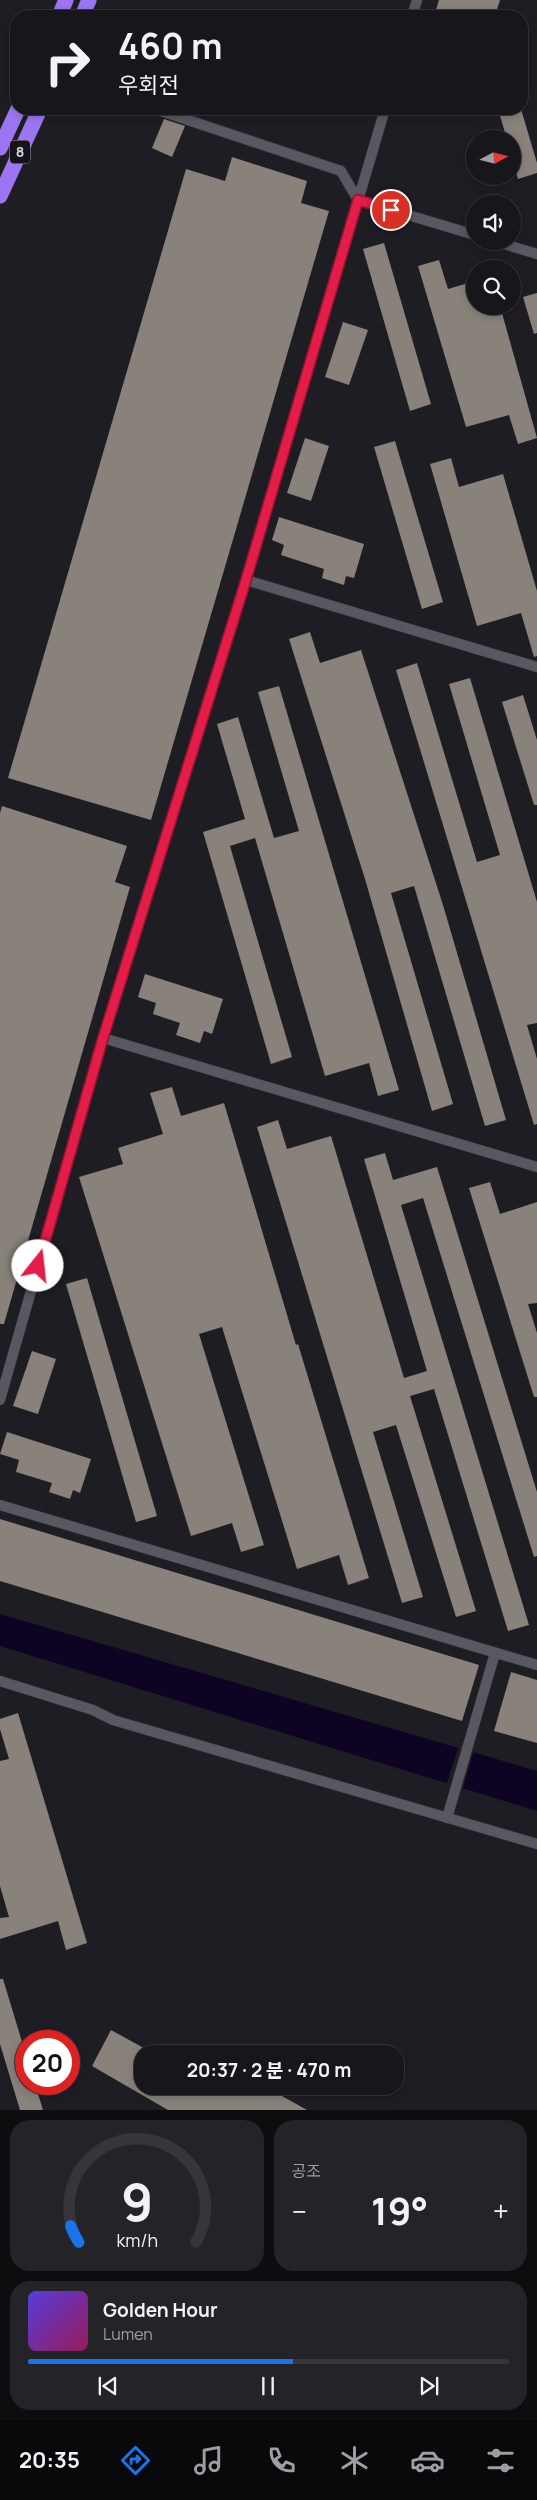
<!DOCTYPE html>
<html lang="ko">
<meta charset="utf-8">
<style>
:root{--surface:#17161b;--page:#242328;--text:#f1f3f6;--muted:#9e9fa3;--line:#36353a;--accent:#1a73e8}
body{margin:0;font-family:Manrope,"Noto Sans KR",sans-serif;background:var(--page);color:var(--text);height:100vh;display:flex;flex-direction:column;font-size:19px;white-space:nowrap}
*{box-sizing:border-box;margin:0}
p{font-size:16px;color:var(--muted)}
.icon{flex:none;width:28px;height:28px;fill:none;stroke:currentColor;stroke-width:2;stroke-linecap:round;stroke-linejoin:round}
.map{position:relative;height:2110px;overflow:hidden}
.side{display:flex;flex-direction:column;gap:10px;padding:10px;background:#0d0c0f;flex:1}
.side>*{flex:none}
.hud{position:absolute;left:10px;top:10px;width:518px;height:105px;border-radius:20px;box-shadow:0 2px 8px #0003,0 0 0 1px var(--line);background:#17161b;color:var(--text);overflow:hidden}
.needle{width:32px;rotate:83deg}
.controls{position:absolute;left:466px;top:130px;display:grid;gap:10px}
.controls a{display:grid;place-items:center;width:55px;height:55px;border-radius:50%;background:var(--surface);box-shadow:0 2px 8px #0003,0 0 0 1px var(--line);font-size:25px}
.speed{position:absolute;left:15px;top:2030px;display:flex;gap:10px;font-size:25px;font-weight:700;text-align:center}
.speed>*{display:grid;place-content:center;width:65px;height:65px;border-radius:50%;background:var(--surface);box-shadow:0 2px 8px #0003,0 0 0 1px var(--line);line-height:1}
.speed .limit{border:8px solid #d22;background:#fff;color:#111}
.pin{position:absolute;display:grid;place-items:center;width:42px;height:42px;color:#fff;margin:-21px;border:2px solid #fff;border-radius:50%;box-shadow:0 1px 5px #0007}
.me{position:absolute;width:55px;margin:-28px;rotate:16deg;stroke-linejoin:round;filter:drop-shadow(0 0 4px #0008)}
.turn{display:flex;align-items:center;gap:18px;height:105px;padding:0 25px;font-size:22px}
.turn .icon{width:65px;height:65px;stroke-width:2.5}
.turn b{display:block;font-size:35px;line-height:42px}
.big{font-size:38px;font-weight:700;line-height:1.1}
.side .tile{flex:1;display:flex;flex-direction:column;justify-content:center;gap:8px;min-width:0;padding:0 18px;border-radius:20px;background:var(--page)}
.side .dial{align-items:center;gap:0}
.dial svg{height:130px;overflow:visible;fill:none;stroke:var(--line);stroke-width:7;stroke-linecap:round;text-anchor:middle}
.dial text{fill:var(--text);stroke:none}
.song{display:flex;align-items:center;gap:15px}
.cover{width:60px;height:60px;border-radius:8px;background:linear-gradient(135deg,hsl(250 70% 55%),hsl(330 70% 35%))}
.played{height:5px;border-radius:2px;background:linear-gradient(90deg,var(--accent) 55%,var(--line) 55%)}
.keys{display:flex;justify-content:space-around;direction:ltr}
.heat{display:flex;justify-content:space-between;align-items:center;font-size:28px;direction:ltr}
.side .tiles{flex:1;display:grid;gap:10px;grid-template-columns:1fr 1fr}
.tile:last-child{grid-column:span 2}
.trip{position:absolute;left:134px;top:2045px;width:270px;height:50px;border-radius:20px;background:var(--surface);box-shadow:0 2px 8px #0003,0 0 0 1px var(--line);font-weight:700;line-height:50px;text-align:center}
.tabs{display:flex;height:80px;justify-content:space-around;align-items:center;background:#09090b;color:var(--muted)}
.tabs .icon{width:35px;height:35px}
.tabs .on{color:var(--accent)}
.tabs b{font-size:22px;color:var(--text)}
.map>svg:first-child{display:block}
</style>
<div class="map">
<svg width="537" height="2110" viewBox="0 0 537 2110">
<rect width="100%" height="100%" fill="#1f1d24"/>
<path fill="#0e0322" d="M0 1614 537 1771V1811L0 1646Z"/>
<path fill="#1f1d24" d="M459 1745 474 1750 462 1791 446 1786Z"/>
<path fill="#88827b" d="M439 0H500L495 16H434Z
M498 109H521L537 163V173L518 179 512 158V139H507Z
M164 119 185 126 172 157 152 148Z
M232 157 307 181 301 203 329 211 151 820 8 778 186 169 225 181Z
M384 243 431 404 410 411 363 249Z
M439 260 448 289 475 281V306H500L537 438 518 444 509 415 466 427 418 266Z
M537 293V333L534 334 523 297Z
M343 322 368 330 349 385 325 377Z
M305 438 329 446 311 501 287 493Z
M395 441 443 602 422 609 374 447Z
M451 458 459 487 503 474 537 591V656L534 657 521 613 477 626 430 464Z
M279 517 364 544 354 578 346 576 344 585 322 578 324 569 281 555 284 545 272 540Z
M310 632 320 663 361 650 443 905 506 1120 485 1126 414 886 391 893 453 1104 432 1111 365 879 289 639Z
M417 663 477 862 500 855 449 684 470 678 537 902V1023L527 1025 537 1059V1124L534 1125 396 670Z
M279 686 399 1090 378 1096 369 1063 325 1076 255 838 230 846 292 1057 271 1064 203 832 245 819 217 724 238 717 274 838 299 831 258 692Z
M523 695 537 740V805H534L502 702Z
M2 806 127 846 115 882 130 887 4 1324H0V813Z
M145 974 223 999 212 1034 204 1031 200 1043 176 1035 180 1023 153 1014 156 1003 138 997Z
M172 1087 181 1116 224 1103 296 1345 298 1344 369 1578 348 1585 339 1555 297 1569 222 1327 199 1334 264 1545 241 1552 232 1523 191 1536 79 1177 123 1164 118 1148 163 1134 150 1093Z
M278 1120 287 1149 331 1136 404 1378 427 1371 364 1159 385 1153 393 1180 437 1167 537 1492V1556L534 1557 423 1198 401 1205 529 1625 508 1631 434 1389 410 1396 476 1611 456 1617 396 1425 373 1432 423 1597 402 1603 257 1127Z
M490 1182 500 1214 537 1202V1303L528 1304 537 1333V1397H534L469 1188Z
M87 1278 157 1516 136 1522 66 1284Z
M32 1351 56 1359 38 1414 13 1406Z
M7 1432 91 1459 80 1493 73 1490 70 1499 49 1492 52 1483 16 1472 19 1460 0 1454Z
M0 1519 479 1665 462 1721 0 1581Z
M511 1672 537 1680V1743L494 1731Z
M18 1713 87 1943 66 1950 58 1921 0 1939V1918L9 1917 0 1886V1761L9 1759 0 1729V1719Z
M0 1979H3L26 2055V2084H35L43 2110H20L0 2044Z
M111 2030 142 2047V2086H264L307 2110H168L92 2066Z"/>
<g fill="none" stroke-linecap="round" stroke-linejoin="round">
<g stroke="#3a393e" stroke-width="11">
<path id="lane" d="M412 16 417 0
M155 109 341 171 358 200 475 235
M494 241 537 254
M246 580 537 667
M103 1038 537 1167
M0 1400 103 1038 246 580 385 109
M0 1505 537 1665
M0 1681 93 1710 113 1720 537 1844
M447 1818 495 1653"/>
</g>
<g stroke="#3a393e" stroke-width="16">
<path id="highway" d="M59 16 66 0
M82 16 89 0
M0 148 18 109
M0 196 40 109"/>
</g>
<use href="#lane" stroke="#59575f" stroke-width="10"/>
<use href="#highway" stroke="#9c76f2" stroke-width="15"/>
</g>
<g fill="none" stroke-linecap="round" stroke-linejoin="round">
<g stroke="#92132f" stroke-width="12">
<path id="route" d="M38 1266 103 1038 246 580 358 200 391 210"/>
</g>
<use href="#route" stroke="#e11d48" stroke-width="9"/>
</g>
<g text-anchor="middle" stroke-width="5" stroke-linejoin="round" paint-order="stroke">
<rect fill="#16141b" stroke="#9c9aa0" stroke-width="1" x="10" y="140.5" width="20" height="23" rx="4"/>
<g font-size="14" font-weight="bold" fill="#d5d4d9">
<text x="20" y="157">8</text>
</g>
</g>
</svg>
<div class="controls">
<a><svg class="needle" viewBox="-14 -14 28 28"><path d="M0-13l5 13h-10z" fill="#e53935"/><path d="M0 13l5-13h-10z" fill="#9e9fa3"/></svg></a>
<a><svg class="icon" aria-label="sound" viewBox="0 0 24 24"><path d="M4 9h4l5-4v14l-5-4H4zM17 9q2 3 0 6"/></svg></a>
<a><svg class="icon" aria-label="search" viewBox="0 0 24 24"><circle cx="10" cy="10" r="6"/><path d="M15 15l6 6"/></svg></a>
</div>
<div class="speed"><div class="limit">20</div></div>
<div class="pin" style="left:391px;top:210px;background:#d93025"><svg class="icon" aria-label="arrive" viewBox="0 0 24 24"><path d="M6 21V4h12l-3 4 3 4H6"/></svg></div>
<svg class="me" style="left:38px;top:1266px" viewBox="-20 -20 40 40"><circle r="19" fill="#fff"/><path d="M0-13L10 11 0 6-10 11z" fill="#e11d48"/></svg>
<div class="trip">20:37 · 2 분 · 470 m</div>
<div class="hud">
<div class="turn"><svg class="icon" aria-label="right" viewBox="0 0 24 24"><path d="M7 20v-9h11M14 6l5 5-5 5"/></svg><div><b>460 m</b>우회전</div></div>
</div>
</div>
<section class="side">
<div class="tiles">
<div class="tile dial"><svg viewBox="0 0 100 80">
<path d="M14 69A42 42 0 1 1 86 69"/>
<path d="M14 69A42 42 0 0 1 9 59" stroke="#1a73e8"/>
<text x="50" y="56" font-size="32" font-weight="700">9</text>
<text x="50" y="72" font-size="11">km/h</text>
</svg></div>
<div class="tile"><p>공조</p>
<div class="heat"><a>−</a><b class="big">19°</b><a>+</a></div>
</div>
<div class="tile">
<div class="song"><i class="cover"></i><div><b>Golden Hour</b><p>Lumen</p></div></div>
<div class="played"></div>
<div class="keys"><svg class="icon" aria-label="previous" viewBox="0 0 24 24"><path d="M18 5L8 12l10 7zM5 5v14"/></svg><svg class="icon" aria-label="pause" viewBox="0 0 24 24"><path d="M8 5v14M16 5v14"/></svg><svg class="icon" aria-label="next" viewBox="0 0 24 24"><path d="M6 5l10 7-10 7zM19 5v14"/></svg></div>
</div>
</div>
</section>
<nav class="tabs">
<b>20:35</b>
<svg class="icon on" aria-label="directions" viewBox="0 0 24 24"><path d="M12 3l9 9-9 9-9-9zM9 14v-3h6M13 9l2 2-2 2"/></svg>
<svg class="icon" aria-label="music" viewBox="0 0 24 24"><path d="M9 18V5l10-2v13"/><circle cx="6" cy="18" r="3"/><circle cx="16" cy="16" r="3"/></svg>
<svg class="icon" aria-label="phone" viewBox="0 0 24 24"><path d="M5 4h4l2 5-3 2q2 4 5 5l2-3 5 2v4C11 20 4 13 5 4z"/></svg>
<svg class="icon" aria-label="climate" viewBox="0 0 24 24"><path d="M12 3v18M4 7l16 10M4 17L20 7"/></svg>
<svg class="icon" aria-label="car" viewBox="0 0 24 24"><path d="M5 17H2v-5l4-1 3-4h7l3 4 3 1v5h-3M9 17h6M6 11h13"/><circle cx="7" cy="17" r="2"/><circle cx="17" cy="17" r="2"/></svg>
<svg class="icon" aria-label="filters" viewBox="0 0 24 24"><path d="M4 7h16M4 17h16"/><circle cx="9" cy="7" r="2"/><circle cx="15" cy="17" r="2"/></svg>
</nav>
